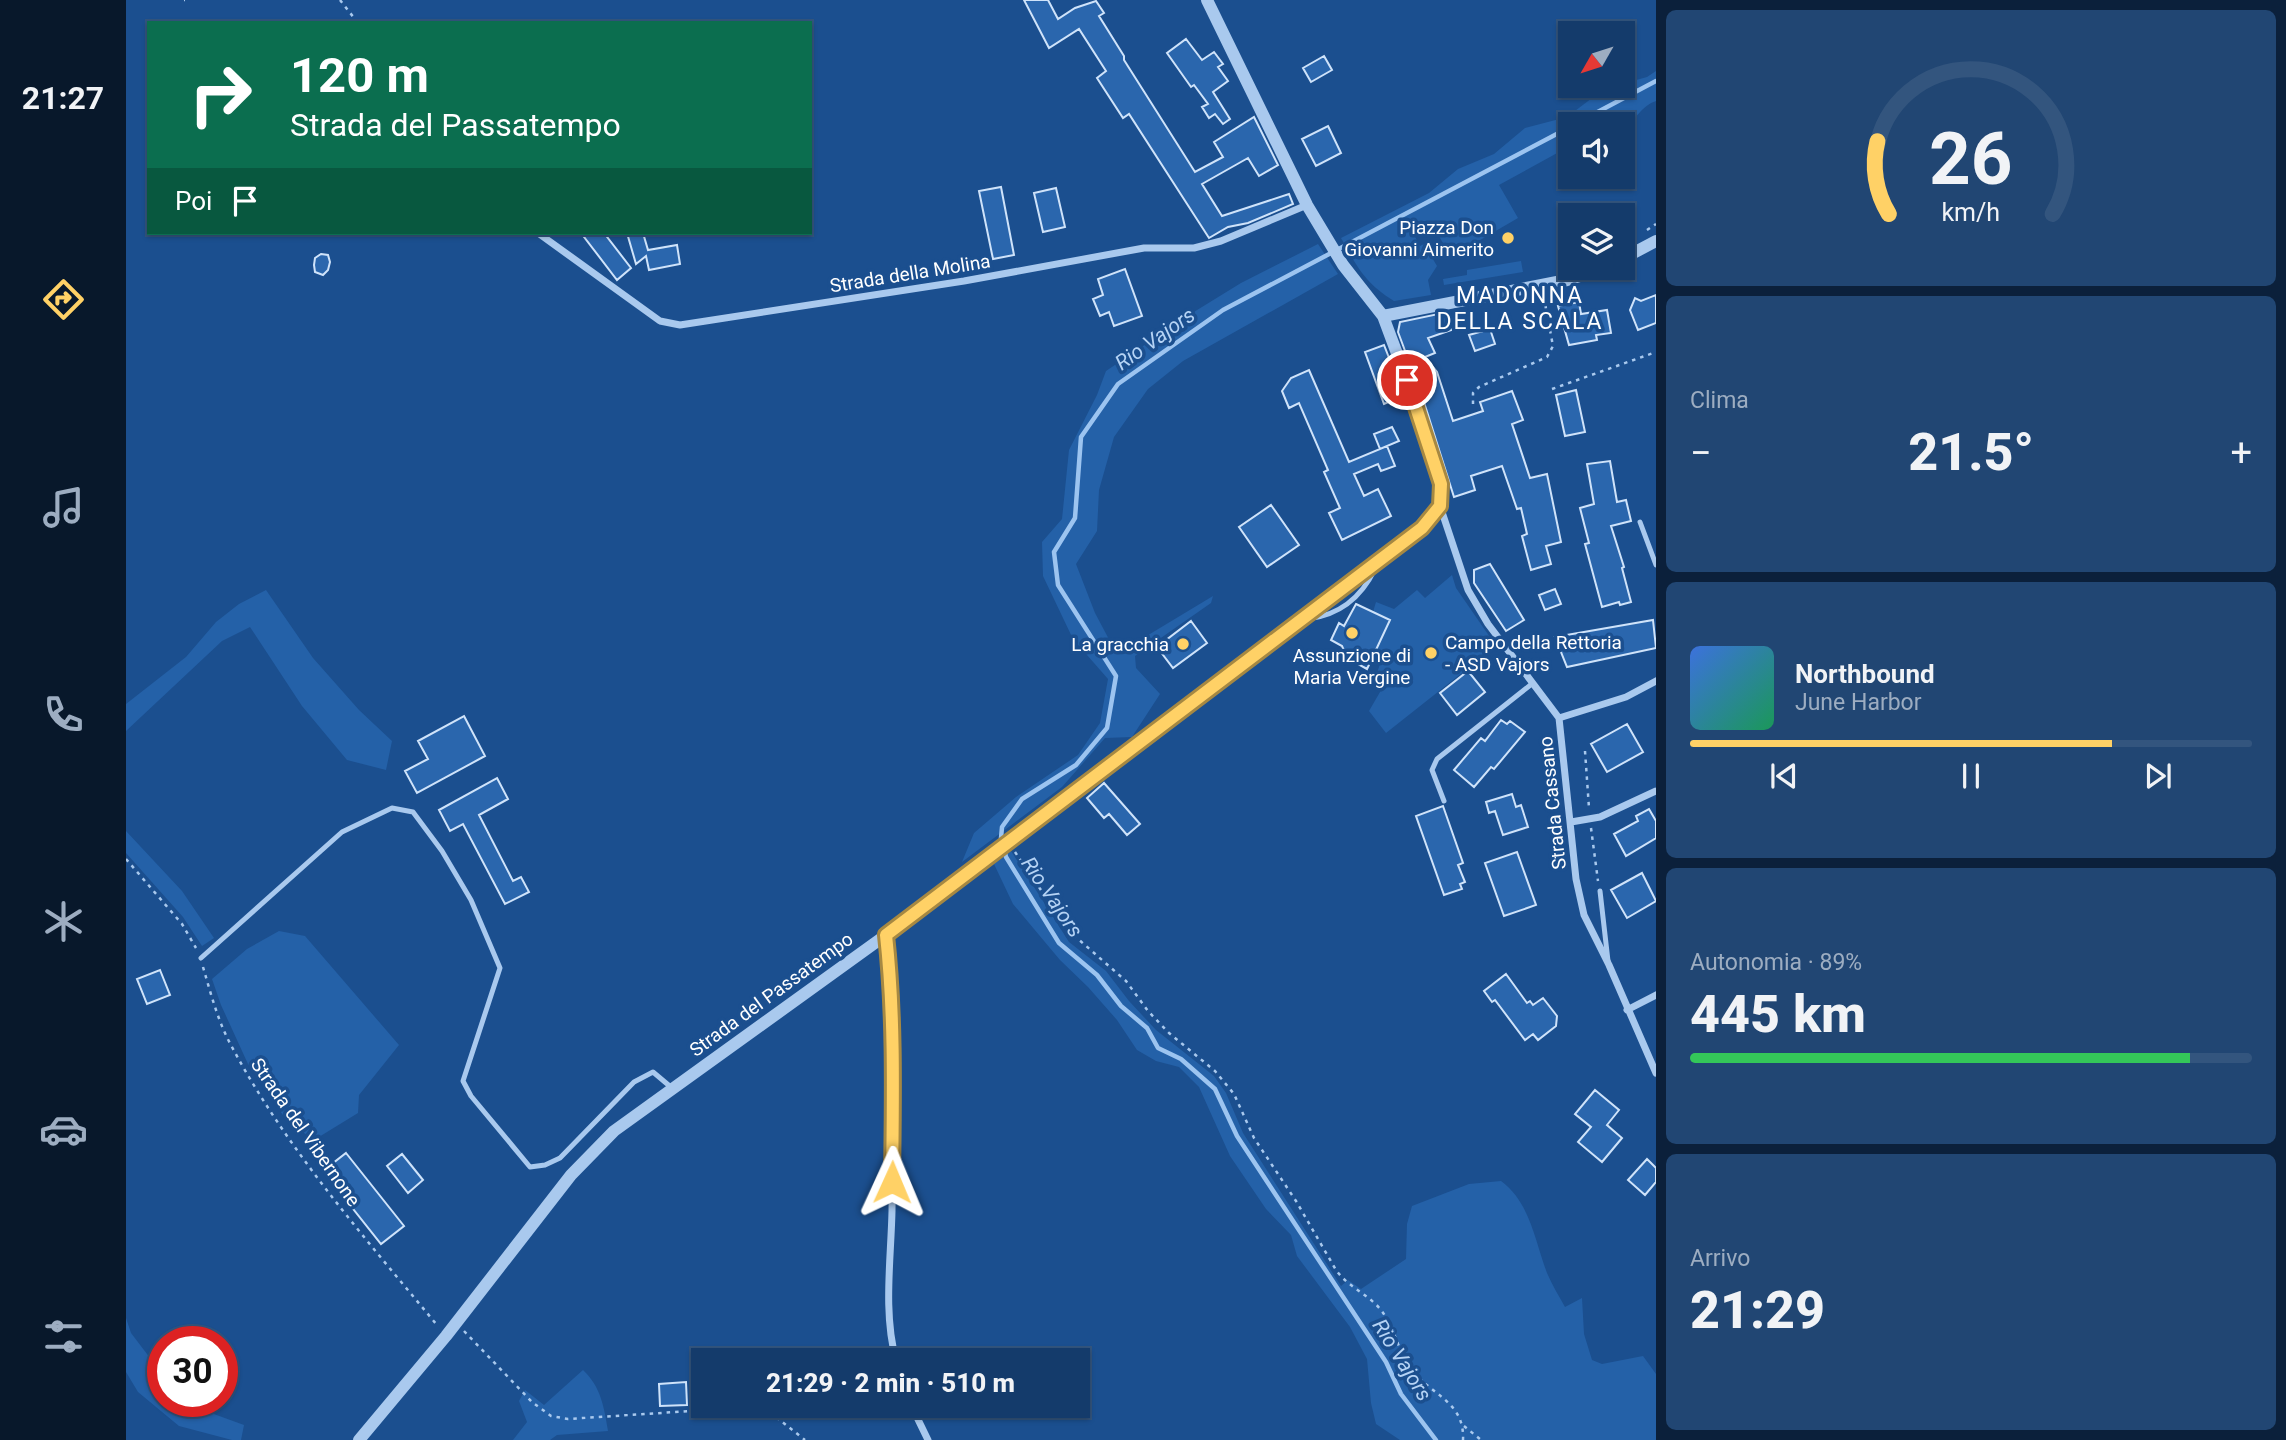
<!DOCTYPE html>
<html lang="it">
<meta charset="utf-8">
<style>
:root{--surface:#143b6b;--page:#214673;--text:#f1f3f6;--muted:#9dadc1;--line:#33557e;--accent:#ffd166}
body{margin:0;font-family:Roboto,sans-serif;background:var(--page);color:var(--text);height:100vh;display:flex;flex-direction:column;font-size:26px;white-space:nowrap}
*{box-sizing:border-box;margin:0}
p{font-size:23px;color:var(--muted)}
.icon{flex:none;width:38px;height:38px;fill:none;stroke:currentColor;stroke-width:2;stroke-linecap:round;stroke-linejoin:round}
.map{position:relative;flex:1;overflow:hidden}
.details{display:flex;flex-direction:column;gap:10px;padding:10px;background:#0b203b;width:630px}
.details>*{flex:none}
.banner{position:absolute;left:21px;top:21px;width:665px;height:214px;border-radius:0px;box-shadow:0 2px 5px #0004,0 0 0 2px var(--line);background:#0b6e4f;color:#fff;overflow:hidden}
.needle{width:46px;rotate:231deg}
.controls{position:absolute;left:1432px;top:21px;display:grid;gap:14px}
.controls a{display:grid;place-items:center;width:77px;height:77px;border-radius:0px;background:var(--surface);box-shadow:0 2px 5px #0004,0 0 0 2px var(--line);font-size:35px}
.speed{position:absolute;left:21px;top:1326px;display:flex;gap:14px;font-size:35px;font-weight:700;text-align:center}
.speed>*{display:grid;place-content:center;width:91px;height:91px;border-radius:50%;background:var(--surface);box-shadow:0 2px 5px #0004,0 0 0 2px var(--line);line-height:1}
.speed .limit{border:10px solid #d22;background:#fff;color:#111}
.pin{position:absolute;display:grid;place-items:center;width:60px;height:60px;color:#fff;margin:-30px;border:4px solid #fff;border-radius:50%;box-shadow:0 2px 7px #0007}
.me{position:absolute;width:77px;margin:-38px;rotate:1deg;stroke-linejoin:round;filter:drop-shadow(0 0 5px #0008)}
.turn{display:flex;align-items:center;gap:24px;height:147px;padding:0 28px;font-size:32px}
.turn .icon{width:91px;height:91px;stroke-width:2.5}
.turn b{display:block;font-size:49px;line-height:60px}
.then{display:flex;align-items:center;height:66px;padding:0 28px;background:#0003;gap:14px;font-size:26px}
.big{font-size:52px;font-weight:800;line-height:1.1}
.details .card{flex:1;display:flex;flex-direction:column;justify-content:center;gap:10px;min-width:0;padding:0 24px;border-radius:10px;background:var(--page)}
.details .dial{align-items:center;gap:0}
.dial svg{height:182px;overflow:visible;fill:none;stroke:var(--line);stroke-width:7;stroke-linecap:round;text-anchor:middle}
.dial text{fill:var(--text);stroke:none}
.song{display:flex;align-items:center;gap:21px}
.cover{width:84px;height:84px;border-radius:10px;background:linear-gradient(135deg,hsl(220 70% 55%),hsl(150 70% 35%))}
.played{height:7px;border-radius:4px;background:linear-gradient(90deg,var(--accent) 75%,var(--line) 75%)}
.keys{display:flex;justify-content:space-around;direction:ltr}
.heat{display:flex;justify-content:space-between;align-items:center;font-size:38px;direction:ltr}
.charge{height:10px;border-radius:5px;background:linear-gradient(90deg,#34c759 89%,var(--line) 0)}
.trip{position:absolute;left:565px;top:1348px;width:399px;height:70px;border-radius:0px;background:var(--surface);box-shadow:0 2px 5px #0004,0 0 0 2px var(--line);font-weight:800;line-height:70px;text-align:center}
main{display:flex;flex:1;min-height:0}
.dock{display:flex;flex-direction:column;width:126px;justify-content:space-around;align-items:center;background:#08182b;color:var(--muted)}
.dock .icon{width:49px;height:49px}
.dock .on{color:var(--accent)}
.dock b{font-size:32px;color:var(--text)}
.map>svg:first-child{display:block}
</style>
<main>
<nav class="dock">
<b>21:27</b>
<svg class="icon on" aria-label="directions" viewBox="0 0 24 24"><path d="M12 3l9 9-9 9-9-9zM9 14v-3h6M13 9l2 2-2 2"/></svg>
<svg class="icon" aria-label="music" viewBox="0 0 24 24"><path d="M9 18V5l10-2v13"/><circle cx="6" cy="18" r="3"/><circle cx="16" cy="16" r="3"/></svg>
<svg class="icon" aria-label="phone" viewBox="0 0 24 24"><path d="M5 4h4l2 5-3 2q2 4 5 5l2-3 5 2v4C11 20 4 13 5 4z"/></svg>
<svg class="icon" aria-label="climate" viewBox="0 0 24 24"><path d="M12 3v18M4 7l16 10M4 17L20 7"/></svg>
<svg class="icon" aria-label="car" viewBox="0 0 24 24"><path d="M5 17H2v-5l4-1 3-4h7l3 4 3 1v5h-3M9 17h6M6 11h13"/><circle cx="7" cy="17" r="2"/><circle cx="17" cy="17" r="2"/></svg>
<svg class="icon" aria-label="filters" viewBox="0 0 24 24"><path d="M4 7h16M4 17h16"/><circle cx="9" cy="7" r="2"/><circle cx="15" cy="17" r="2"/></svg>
</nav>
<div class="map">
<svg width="1530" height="1440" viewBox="0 0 1530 1440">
<rect width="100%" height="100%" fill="#1b4f8f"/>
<path fill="#2461a8" d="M1530 71V101C1516 105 1509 121 1496 130V124H1444V146L1373 185 1392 218 1325 257 1306 224 1287 233 1294 246 1298 244 1311 266 1302 280 1305 295 1268 301C1239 283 1231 267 1215 238L1303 193 1332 169 1368 154 1399 128 1441 117 1478 89 1521 77Z
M1192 244 1212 274 1057 361 1022 389 988 437 973 490 971 531 950 564 969 613 986 645 1004 646 1087 596 1085 603 1009 656 1010 668 1034 694 1006 737 979 738 936 787 836 862 848 833 890 797 952 755 974 723 982 679 947 639 917 576 916 542 936 519 943 450 971 395 980 371 1063 315 1115 283Z
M1395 261 1397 272 1318 285 1317 279 1341 275V270Z
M1326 575 1330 588 1370 646 1260 733 1243 711 1261 680 1251 673 1254 664 1245 660 1264 620 1247 612 1250 602 1268 609 1291 590 1299 598Z
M140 590 187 658 233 710 266 741 260 770 221 760 176 706 124 627 96 641 0 731V704L60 657 90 622 113 604Z
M0 831 56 891 88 938 76 946 57 917 0 853Z
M885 851 943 942 980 971 1003 1001 1030 1030 1088 1076 1100 1093 1117 1133 1215 1286 1222 1280 1235 1289 1280 1259 1281 1224 1286 1206 1343 1184 1375 1181C1404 1202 1409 1241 1421 1273 1426 1285 1433 1296 1439 1307L1456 1298 1458 1334 1466 1360 1476 1364 1517 1356 1530 1374V1440H1274L1250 1424 1245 1403 1241 1359 1224 1327 1171 1256 1165 1235 1140 1209 1104 1156 1073 1087 1053 1067 1030 1061 1011 1050 991 1020 962 987 934 960 887 904 868 864Z
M153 931 179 936 273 1045 233 1095 232 1113 188 1140 161 1121 122 1064 95 1005 86 979 121 949Z
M0 1318 5 1333 37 1375V1402H67L74 1409 118 1425 115 1440H106L53 1426 12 1392 0 1372Z
M457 1370C475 1387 478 1407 482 1431L431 1435 424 1440H387L401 1422 393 1401 399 1390 418 1405Z"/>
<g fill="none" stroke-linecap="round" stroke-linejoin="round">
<path stroke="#9cc4f0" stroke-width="4.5" d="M1449 124 1530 81
M1310 1440 1275 1394 1260 1362 1111 1136 1089 1089 1055 1059 1032 1048 1021 1028 995 1006 971 975 933 943 880 857 875 838 876 827 896 799 950 765 981 728 990 676 932 585 928 552 949 518 955 437 992 384 1097 310 1444 127"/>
</g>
<path fill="#2a66ad" stroke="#cfe3fa" stroke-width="2" d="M898 0H922L932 19 949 8 970 1 978 13 973 16 998 56V60L1069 172 1097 157 1088 142 1128 117 1152 165 1133 176 1122 158 1076 184 1096 216 1163 194 1167 204 1122 223 1102 227 1083 238 1003 114 997 118 971 78 980 71 953 29 923 48Z
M1060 39 1076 60 1088 52 1097 64 1092 67 1102 81 1087 92 1104 119 1097 124 1089 114 1083 118 1076 107 1082 104 1068 85 1065 87 1041 53Z
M1198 56 1206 70 1185 82 1177 68Z
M1202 126 1215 153 1190 166 1176 139Z
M875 187 888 255 867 259 853 191Z
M930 188 939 227 917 232 908 193Z
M455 233H478L505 268 491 280Z
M501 233H517L522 250 551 245 554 264 523 270 520 256 510 264Z
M195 254 202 255 204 262 202 270 197 275 189 272 188 265 189 258Z
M999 269 1016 316 988 326 983 312 974 316 967 299 977 295 972 279Z
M1530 295V323L1512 330 1504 310 1509 298 1515 301Z
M1453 302 1455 314 1481 310 1485 333 1470 335 1471 340 1443 345 1432 306Z
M1317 313 1322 319 1325 330 1302 338 1309 353 1299 357 1311 372 1327 421 1357 411 1354 402 1386 391 1397 420 1386 424 1404 478 1421 474 1435 542 1420 546 1425 564 1405 570 1396 536 1401 534 1395 508 1391 509 1376 466 1345 476 1349 490 1328 497 1297 399 1272 332 1274 322Z
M1364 329 1369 344 1349 351 1343 335Z
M1258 345 1278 396 1258 404 1239 352Z
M1183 370 1223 462 1261 446 1269 466 1255 471 1252 464 1228 474 1238 496 1252 489 1265 516 1216 540 1203 513 1214 508 1198 472 1202 470 1173 403 1163 408 1156 391 1165 378Z
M1450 390 1459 432 1439 436 1430 395Z
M1266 427 1273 441 1254 449 1248 434Z
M1484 461 1491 502 1500 500 1505 521 1485 526 1498 567 1496 568 1505 602 1494 605 1493 602 1476 607 1459 544 1463 543 1454 508 1468 504 1461 464Z
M1145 505 1173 545 1141 567 1113 527Z
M1364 564 1398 620 1380 631 1348 583V570Z
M1429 589 1435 604 1419 610 1413 595Z
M1230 604 1264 620 1241 669 1230 663V662L1219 653 1216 646 1205 640 1213 623 1218 626Z
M1527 620 1530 648 1441 667 1429 637Z
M1065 621 1081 643 1047 668 1031 647Z
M1342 671 1359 692 1331 715 1314 693Z
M338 716 359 756 291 793 279 771 302 759 292 741Z
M1375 720 1381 724 1384 721 1399 732 1368 769 1365 767 1348 787 1328 770 1355 738 1359 741Z
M1501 724 1517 752 1481 772 1465 744Z
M371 778 382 799 353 815 387 881 395 877 403 892 379 904 337 824 324 831 313 810Z
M978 783 1014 824 1001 835 983 814 978 818 961 798Z
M1386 794 1390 807 1395 805 1402 827 1377 835 1369 811 1363 813 1360 802Z
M1317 806 1337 863 1332 865 1339 882 1334 884 1336 889 1318 895 1290 816Z
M1523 809 1530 821V838L1500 856 1488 834 1512 821 1510 816Z
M1391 852 1410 905 1378 916 1359 863Z
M1516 873 1530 901 1501 918 1485 890Z
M34 970 44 995 21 1004 11 979Z
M1380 974 1401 1003 1404 1001 1407 1005 1417 998 1431 1016 1430 1026 1412 1040 1407 1034 1399 1040 1369 1000 1366 1002 1358 991Z
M1469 1090 1493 1110 1481 1125 1496 1138 1476 1162 1452 1142 1465 1127 1449 1114Z
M220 1153 278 1226 255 1244 197 1171Z
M276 1154 297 1180 282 1193 261 1166Z
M1521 1159 1530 1168V1182L1519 1195 1502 1180Z
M560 1382 561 1405 534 1406 533 1384Z"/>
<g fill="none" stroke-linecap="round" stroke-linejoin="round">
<path stroke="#a9c9ee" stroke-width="2.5" stroke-dasharray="3.5 5" stroke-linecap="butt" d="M58 0H59
M214 0 232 23
M1521 230 1530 224
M1426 389 1530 352
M1347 404V393L1353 387 1421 357 1427 346 1418 298
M1459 751 1463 808
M1465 828 1472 881
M889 852 943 931 1000 981 1022 1011 1043 1033 1089 1071 1108 1094 1128 1138 1170 1201 1210 1270C1222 1287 1242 1294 1255 1310 1269 1328 1272 1351 1284 1368 1304 1395 1339 1401 1337 1440
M0 859 56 924 70 948
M77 967C85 994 92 1022 106 1047 160 1148 238 1237 311 1325
M338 1331 406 1402 425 1416 442 1419 596 1409 650 1417 679 1440
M1338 1426 1355 1440"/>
<path stroke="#a9c9ee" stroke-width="5" d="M1514 522 1530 565
M1182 619C1214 615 1235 598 1249 569
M1318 801 1306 770 1311 759 1407 683
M1474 891 1482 961
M75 958 216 832 266 808 287 812 316 851 345 900 374 968 337 1081 345 1096 404 1167 419 1165 434 1158 508 1082 527 1072 546 1088"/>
<path stroke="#a9c9ee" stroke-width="7" d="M412 233 534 321 554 325 838 281 1018 248H1068L1095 241 1181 205
M1314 506 1342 590 1362 624 1433 718 1450 879 1458 915 1483 965 1530 1073
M1433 718 1500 697 1530 681
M1445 822 1474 817 1530 791
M760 935C770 1027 767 1119 766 1211 765 1259 757 1313 770 1360
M1501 1010 1530 995
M785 1405 802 1440"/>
<path stroke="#a9c9ee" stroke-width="12" d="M1496 259 1530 241
M1257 316 1441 280 1479 268
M233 1440 320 1336 445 1175 488 1131 760 935 1296 529 1314 506 1315 484 1289 402 1257 316 1217 265 1181 205 1081 0"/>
</g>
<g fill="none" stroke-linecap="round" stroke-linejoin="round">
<g stroke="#a68842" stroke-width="18">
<path id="route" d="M766 1182C767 1100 769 1017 760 935L1296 528 1314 506 1315 484 1281 380"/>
</g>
<use href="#route" stroke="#ffd166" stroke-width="12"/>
</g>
<g fill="#ffd166" stroke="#1b4f8f" stroke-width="2.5">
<circle cx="1382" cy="238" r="7"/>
<circle cx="1226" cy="633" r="7"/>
<circle cx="1057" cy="644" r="7"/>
<circle cx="1305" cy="653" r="7"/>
</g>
<g text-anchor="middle" stroke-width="7" stroke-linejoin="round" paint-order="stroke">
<g font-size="19" fill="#fff" stroke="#1b4f8f" text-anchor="end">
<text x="1368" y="234">Piazza Don<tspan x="1368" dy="22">Giovanni Aimerito</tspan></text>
<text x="1319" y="649" text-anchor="start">Campo della Rettoria<tspan x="1319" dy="22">- ASD Vajors</tspan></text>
<text x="1043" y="651">La gracchia</text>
<text x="1226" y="662" text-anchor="middle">Assunzione di<tspan x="1226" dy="22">Maria Vergine</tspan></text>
</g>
<g font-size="19" fill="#fff" stroke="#1b4f8f">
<text transform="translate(784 273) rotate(-9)" y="7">Strada della Molina</text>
<text transform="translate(1426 803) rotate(-96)" y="7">Strada Cassano</text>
<text transform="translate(645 994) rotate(-36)" y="7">Strada del Passatempo</text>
<text transform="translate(180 1132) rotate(55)" y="7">Strada del Vibernone</text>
</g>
<g font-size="21" font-style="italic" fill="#b5d3f5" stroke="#1b4f8f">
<text transform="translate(1029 339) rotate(-35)" y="7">Rio Vajors</text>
<text transform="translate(926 897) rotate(56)" y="7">Rio Vajors</text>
<text transform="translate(1276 1360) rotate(58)" y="7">Rio Vajors</text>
</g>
<g font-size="23" letter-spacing="2" fill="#fff" stroke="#1b4f8f">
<text x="1394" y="303">MADONNA<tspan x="1394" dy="26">DELLA SCALA</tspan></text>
</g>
</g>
</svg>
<div class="controls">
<a><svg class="needle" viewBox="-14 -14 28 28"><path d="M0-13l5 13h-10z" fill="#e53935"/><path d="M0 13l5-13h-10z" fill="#9dadc1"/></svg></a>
<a><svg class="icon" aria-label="sound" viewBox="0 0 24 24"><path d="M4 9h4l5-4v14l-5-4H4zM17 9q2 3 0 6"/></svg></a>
<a><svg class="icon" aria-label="layers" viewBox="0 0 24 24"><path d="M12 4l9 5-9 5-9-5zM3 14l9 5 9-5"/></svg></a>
</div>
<div class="speed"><div class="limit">30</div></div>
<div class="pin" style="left:1281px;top:380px;background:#d93025"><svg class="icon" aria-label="arrive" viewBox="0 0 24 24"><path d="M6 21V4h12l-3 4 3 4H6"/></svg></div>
<svg class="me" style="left:766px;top:1182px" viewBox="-20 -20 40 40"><path d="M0-17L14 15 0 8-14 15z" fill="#ffd166" stroke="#fff" stroke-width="4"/></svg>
<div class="trip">21:29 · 2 min · 510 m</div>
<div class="banner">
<div class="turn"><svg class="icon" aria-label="right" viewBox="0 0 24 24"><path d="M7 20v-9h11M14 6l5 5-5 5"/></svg><div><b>120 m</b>Strada del Passatempo</div></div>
<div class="then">Poi<svg class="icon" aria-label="arrive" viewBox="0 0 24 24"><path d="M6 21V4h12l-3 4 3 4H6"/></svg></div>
</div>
</div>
<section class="details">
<div class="card dial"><svg viewBox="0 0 100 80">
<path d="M14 69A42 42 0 1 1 86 69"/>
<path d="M14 69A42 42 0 0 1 9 37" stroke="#ffd166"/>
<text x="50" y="56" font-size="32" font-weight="700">26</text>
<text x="50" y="72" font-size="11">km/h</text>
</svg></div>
<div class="card"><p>Clima</p>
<div class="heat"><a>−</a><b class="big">21.5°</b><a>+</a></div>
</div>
<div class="card">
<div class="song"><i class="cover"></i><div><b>Northbound</b><p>June Harbor</p></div></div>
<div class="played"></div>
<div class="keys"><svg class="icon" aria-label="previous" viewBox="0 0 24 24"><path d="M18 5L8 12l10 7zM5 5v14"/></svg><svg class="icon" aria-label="pause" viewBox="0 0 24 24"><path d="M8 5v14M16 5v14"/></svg><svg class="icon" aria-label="next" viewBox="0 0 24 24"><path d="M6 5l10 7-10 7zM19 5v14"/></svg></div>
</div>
<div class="card"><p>Autonomia · 89%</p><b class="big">445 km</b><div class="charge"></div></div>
<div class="card"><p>Arrivo</p><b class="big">21:29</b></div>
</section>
</main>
